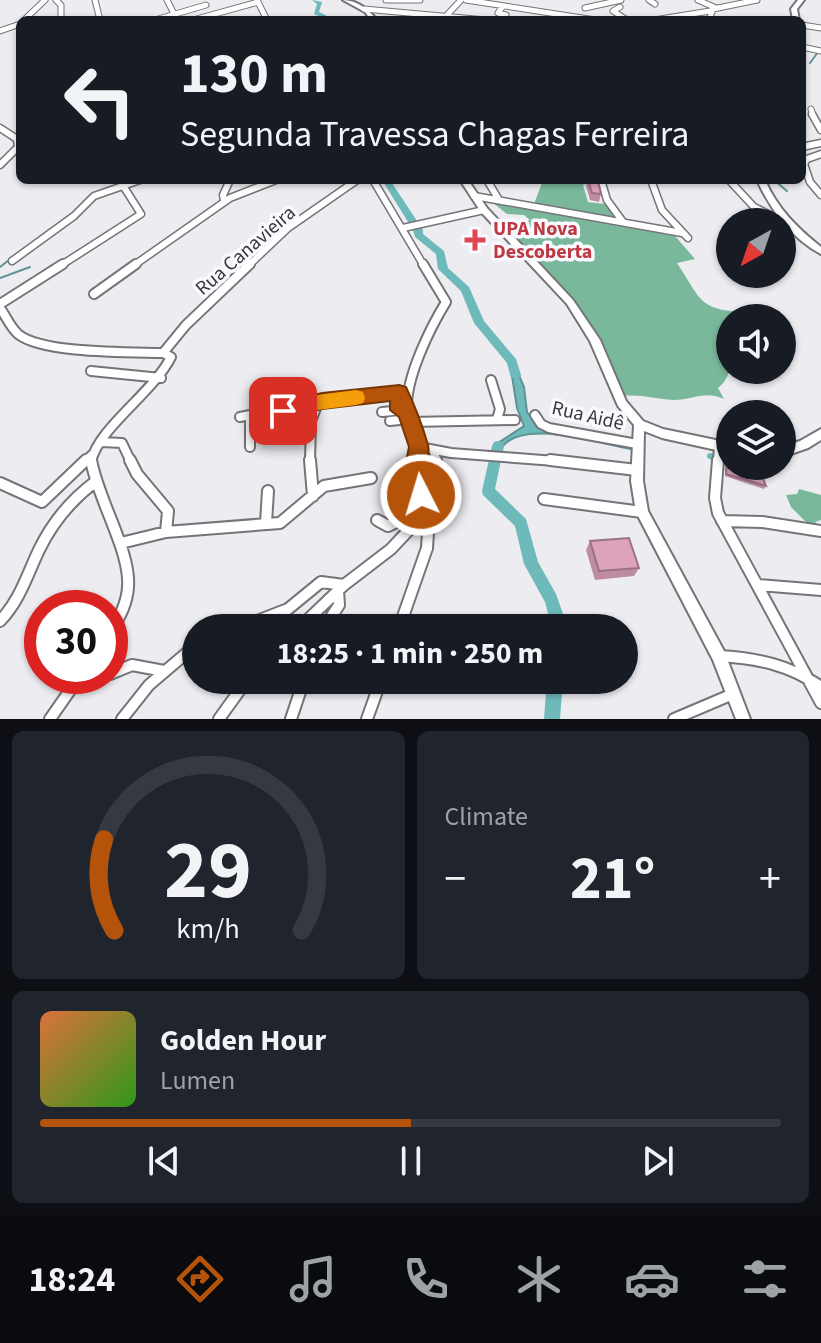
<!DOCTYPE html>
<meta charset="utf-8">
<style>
:root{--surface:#171b24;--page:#20242c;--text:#f1f3f6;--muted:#9ea1a6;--line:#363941;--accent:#b45309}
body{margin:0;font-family:"Source Sans 3",sans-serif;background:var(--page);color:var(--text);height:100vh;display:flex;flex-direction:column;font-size:30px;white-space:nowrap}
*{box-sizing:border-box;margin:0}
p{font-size:26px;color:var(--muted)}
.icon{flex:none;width:44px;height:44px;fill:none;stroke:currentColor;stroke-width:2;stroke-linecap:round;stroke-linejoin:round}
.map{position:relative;height:719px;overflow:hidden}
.drawer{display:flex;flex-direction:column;gap:12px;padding:12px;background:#0d0f14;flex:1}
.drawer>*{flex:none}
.top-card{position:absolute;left:16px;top:16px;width:790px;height:168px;border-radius:12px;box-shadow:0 2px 6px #0004;background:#171b24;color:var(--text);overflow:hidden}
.needle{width:52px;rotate:220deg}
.fabs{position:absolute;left:716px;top:208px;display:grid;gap:16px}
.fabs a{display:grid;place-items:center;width:80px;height:80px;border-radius:50%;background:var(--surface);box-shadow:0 2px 6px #0004;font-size:40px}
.speed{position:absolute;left:24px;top:590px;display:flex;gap:16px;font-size:40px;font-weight:700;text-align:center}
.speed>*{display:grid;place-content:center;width:104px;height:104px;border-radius:50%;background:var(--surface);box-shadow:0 2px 6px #0004;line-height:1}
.speed .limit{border:12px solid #d22;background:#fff;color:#111}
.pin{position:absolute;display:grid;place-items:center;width:68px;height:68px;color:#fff;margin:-34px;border-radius:16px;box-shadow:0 4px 12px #0006}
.me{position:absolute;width:88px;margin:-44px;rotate:355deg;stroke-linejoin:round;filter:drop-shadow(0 0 6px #0008)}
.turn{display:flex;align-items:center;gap:28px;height:168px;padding:0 32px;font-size:36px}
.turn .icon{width:104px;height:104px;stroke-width:2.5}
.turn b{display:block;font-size:56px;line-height:68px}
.big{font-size:60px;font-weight:700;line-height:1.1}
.drawer .card{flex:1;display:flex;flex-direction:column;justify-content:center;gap:12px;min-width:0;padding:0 28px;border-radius:12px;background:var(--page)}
.drawer .dial{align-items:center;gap:0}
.dial svg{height:208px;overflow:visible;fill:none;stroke:var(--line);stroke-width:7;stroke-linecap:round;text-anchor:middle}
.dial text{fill:var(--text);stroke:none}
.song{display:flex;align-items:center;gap:24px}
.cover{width:96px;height:96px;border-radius:12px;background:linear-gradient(135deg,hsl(20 70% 55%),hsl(110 70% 35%))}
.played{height:8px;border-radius:4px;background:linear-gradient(90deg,var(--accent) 50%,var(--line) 50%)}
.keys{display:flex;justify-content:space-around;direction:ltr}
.heat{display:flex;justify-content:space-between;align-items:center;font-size:44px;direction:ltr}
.drawer .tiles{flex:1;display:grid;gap:12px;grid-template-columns:1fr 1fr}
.card:last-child{grid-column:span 2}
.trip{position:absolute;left:182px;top:614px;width:456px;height:80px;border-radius:40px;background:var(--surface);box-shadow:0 2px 6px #0004;font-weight:700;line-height:80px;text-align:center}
.menu{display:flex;height:128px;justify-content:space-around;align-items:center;background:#090b0e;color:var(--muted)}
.menu .icon{width:56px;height:56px}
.menu .selected{color:var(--accent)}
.menu b{font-size:36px;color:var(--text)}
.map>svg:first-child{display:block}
</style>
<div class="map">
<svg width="821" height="719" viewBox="0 0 821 719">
<rect width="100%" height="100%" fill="#ececf1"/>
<path fill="#7ab89c" d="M543 180H601L583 185 588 202 605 204 615 218 534 204Z
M493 203 675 236 695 259 677 263C703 302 697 309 749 313V318H730V328L722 327 730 329C730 351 736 374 718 388L724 399C704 390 693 400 674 400 656 399 640 394 622 396L599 342 506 232 520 227 518 222 530 220 524 215 507 214Z
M799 489 821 495V520L815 522 821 527 810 526 791 507 786 495 797 494Z"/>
<path fill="#6ebaba" stroke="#5e9394" stroke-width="2" d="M513 361 524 387 527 412 537 425 630 445 631 449C599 444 516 415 499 452L492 451 495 445 524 426 517 408 510 363Z"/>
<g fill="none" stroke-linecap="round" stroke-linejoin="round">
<path stroke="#5e9394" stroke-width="2" d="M810 63 818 52
M774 180 787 191
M0 267 9 260
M0 278 30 267"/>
<path stroke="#6ebaba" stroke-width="6" d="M710 456 730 459"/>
<path fill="#6ebaba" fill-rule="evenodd" d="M312 0 322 2 319 12 335 20H327L314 14 317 4Z
M382 180H390L423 230V234L444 251 448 268 469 287 484 321 516 359 521 375 519 378H511L507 363 474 323 461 291 438 269 436 254 415 237 413 230Z
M498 441 502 442 504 446 495 489 526 519 538 562 556 594 568 628H552L545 602 524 564 515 526 483 495 482 491 492 446 494 442Z
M547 680H563L560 719H544Z"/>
<g stroke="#747479" stroke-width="7">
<path id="minor-far3" d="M56 0 61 5V20
M95 0 100 20
M167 0 174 14
M257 0 267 20
M386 0H420
M466 0 595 20
M649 0 655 4
M698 0 716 8
M503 6 498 13 506 15 504 20
M620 7 613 11 627 20
M585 8 621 0
M364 9 486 20
M447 15 461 0
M24 20 45 0
M155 20 206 5
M193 20 258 2
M654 20 710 11
M709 20 713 9 757 0
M802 25 821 28
M0 31 20 24
M802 47 821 51
M811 109 813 116"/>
</g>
<g stroke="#747479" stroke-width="9">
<path id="minor-far2" d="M812 114 821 130
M0 128 17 139 18 147 0 165
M802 147 821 143
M807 159 804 164 810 182 821 195
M807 159 821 154
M373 180 424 266
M487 180 499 200
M651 180 662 210 688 238
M729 180 754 207 787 223
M602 183 607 200 623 222
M474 196 682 233
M224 201 223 195 230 180
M403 228 484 210
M12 261 74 216 94 196 140 180
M60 266 141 214 122 184
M133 266 230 198 276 180
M248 266 288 228 357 180"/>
</g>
<g stroke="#747479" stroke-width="12">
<path id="minor-far1" d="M94 294 136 264
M0 304 63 264
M0 308C6 316 10 327 18 334 42 354 131 352 163 353
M163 353 186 325 250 264
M91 371 161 378
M491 380 500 409 497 419
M382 412 405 410
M535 415 541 424 549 428 637 444
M250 416V447
M240 417 322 401 399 392 400 410
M390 421 409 419
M410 422 515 420
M102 442 122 443 131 462
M419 447 451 453 568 462
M434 451 436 462
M84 462 92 455
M91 462C98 428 153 393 171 357L163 353
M310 462 311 421 318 403
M417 462C419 442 408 428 407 408 406 377 430 328 446 302L423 264
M718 462 719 446"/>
</g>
<g stroke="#747479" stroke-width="14">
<path id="minor" d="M91 460C98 500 131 552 128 587 127 605 118 619 110 634
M130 460 137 474 168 511 166 532
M310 460 313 496
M417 460 422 504
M550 460 637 470
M718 460 715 498 718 513 821 703
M0 483 42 502 86 460
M544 499 642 512
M377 520 388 526 408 516 444 514 436 460
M722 521 762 522 821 531
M266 523 268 491
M121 543 166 532 280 523 324 486 371 478
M758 585 821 590
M0 621C20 600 27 575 39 550 52 523 71 500 95 482
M239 628 288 609 321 582 344 585 391 549 421 517
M299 628 344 585
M324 628 339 605 338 591
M399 628 427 548
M719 656C757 658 790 665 821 687
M110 674 132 665 164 671
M73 688 104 676
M50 719 80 676
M122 719 149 685 196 645
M219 719 247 680
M291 719 304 680
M367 719 381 680
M674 719 733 694"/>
</g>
<g stroke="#747479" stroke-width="4">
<path id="major" d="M343 0C357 0 369 10 377 20H371L365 12Z
M798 0H804L797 9 799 20H793L791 9Z
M460 180H468L487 208 573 300 600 340 626 401 643 421 663 429 730 443V453L662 438 644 431 643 481 648 511 724 651 750 719H736L713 660 636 512 631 481 634 425 618 406 590 341 567 304 481 212Z
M757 180H765C777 208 797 228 821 247V254C792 239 770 209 757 180Z
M821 429V440L808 448 782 457V447L800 441Z"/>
</g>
<use href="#minor-far3" stroke="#fff" stroke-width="5"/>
<use href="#minor-far2" stroke="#fff" stroke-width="6"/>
<use href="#minor-far1" stroke="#fff" stroke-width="8"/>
<use href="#minor" stroke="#fff" stroke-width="10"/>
<use href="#major" fill="#fff" fill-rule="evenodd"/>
<g stroke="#747479" stroke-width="14" stroke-linecap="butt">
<path id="minor-bridge" d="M422 504 428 532 427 548"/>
</g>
<use href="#minor-bridge" stroke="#fff" stroke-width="10"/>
</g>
<path fill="#be8ca1" d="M588 180H598L601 194 599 202 590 200 586 186Z
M727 457 766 486 764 489 725 476 726 459Z
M590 541 639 568 634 576 595 580 586 550Z"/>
<path fill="#dda3bb" stroke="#9b7283" stroke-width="2" d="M588 180H598L601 194 592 193Z
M727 457H730V466H758L766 486 726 474Z
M629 538 639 568 599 571 590 541Z"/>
<path fill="#b45309" stroke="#753606" stroke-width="2" d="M399 385 406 387C414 404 422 424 428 445 430 452 427 462 428 470 430 481 433 492 428 502L421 505 413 502 406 462 409 447 399 417 390 410V401L322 409 283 418 276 416 273 411 276 405 322 393Z"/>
<path fill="#f59e0b" d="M356 390 363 392 365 398 363 403 356 405 310 411 303 409 300 404 303 398 310 396Z"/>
<path fill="#e0444e" stroke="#f9f9ff" stroke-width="3" d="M471 228h8v8h8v8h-8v8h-8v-8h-8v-8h8z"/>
<g text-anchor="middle" stroke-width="7" stroke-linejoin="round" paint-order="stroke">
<g font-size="20" font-weight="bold" fill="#be3a42" stroke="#f9f9ff" text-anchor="start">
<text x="493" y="235">UPA Nova<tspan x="493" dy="23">Descoberta</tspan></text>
</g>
<g font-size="20" fill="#39393b" stroke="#f9f9ff">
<text transform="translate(245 250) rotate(-41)" y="7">Rua Canavieira</text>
<text transform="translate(588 415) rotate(13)" y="7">Rua Aidê</text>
</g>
</g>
</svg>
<div class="fabs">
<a><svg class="needle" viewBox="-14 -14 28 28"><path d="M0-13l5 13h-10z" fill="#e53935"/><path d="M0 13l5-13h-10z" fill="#9ea1a6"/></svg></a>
<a><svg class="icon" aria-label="sound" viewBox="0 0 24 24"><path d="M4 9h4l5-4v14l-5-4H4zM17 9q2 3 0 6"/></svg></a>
<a><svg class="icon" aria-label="layers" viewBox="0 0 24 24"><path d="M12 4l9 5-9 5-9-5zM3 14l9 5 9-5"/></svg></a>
</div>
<div class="speed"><div class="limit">30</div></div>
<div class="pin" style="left:283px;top:411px;background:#d93025"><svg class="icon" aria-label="arrive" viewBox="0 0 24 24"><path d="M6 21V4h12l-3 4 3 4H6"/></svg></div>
<svg class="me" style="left:421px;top:495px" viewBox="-20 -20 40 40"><circle r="17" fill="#b45309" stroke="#fff" stroke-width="3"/><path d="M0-11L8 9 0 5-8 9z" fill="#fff"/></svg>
<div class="trip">18:25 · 1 min · 250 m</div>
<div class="top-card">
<div class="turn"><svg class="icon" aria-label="left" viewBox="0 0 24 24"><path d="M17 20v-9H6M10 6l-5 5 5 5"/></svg><div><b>130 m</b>Segunda Travessa Chagas Ferreira</div></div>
</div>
</div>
<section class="drawer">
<div class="tiles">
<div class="card dial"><svg viewBox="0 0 100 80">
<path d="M14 69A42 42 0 1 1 86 69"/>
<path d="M14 69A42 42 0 0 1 10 34" stroke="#b45309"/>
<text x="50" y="56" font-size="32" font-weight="700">29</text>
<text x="50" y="72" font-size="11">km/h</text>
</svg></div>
<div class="card"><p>Climate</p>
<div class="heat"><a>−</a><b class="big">21°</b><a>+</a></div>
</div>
<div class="card">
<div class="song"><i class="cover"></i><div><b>Golden Hour</b><p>Lumen</p></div></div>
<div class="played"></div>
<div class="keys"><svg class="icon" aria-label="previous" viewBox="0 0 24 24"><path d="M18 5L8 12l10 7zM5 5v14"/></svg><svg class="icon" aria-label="pause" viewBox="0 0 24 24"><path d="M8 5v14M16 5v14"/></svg><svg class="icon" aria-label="next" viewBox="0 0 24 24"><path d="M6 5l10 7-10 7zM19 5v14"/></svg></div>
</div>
</div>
</section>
<nav class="menu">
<b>18:24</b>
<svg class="icon selected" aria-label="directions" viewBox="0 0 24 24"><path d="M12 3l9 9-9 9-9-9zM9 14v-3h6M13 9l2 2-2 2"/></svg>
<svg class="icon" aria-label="music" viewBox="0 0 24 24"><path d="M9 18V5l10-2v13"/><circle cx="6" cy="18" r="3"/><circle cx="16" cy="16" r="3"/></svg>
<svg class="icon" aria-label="phone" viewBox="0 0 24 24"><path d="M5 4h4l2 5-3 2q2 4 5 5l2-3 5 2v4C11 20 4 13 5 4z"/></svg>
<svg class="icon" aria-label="climate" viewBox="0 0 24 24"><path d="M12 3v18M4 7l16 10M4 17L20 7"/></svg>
<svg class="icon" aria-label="car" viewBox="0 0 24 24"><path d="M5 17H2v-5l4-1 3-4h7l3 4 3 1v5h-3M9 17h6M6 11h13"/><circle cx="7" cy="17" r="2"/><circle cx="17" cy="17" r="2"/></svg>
<svg class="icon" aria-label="filters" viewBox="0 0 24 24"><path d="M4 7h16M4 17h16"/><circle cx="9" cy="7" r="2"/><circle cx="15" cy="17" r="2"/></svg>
</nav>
